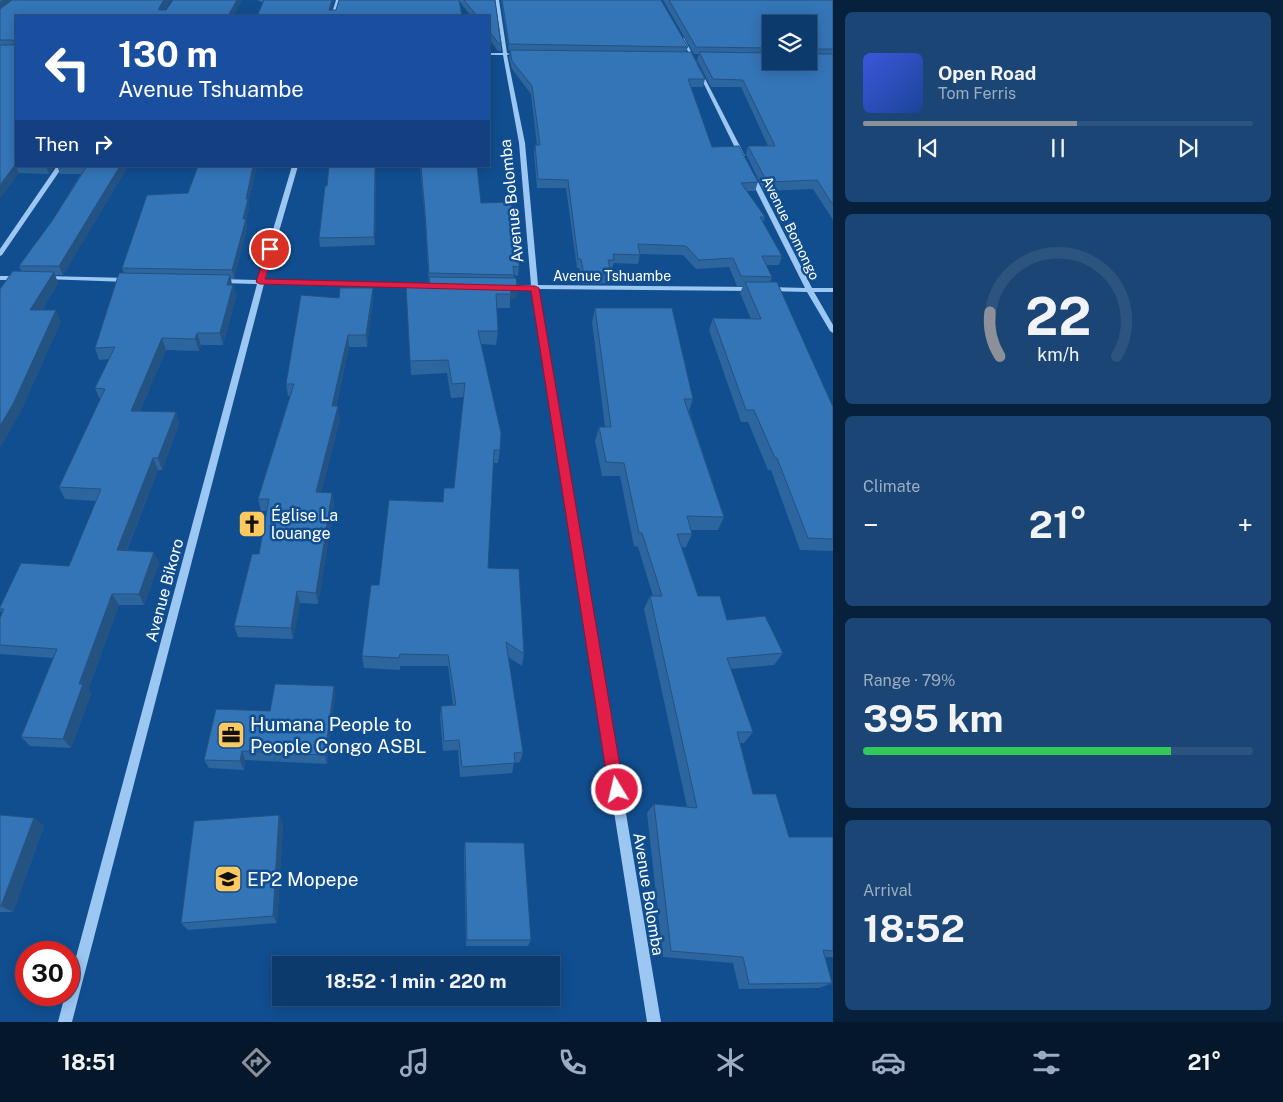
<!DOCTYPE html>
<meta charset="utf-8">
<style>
:root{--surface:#0d3a6c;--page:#1b4574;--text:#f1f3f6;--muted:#9aadc2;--line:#2d547f;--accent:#8c9099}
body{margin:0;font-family:"Public Sans",sans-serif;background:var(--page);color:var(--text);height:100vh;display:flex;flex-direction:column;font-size:19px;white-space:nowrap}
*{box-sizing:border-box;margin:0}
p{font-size:16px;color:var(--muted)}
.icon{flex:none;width:28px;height:28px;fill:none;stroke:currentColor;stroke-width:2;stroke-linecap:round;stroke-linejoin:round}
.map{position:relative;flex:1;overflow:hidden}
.details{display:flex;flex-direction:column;gap:12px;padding:12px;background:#07203b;width:450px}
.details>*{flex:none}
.banner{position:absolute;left:15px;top:15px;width:475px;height:152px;border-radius:0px;box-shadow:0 2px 12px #0003,0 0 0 1px var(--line);background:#1a4fa0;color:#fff;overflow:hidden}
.controls{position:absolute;left:762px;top:15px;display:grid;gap:10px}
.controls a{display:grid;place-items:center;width:55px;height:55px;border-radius:0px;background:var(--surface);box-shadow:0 2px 12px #0003,0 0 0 1px var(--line);font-size:25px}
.speed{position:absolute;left:15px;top:941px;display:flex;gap:10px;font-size:25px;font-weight:700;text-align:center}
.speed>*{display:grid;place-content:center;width:65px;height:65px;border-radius:50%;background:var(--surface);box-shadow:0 2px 12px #0003,0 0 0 1px var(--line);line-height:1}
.speed .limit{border:8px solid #d22;background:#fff;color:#111}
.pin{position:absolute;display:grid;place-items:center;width:42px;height:42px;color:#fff;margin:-21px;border:2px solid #fff;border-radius:50%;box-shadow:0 1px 5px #0007}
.me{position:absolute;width:55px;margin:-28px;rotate:351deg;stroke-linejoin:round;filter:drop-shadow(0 0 4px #0008)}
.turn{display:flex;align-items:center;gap:18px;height:105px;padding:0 20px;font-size:22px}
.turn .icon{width:65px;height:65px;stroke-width:2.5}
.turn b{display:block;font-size:35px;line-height:42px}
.then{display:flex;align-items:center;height:48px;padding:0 20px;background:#0003;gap:10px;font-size:19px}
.big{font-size:38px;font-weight:700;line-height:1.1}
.details .tile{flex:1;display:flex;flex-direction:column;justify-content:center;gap:8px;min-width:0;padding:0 18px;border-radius:8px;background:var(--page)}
.details .dial{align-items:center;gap:0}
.dial svg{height:130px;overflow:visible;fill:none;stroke:var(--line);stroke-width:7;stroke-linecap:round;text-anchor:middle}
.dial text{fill:var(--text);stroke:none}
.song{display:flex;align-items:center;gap:15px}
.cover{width:60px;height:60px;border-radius:8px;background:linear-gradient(135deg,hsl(230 70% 55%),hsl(220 70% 35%))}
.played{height:5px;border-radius:2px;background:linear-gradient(90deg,var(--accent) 55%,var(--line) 55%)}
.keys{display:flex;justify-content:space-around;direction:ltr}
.heat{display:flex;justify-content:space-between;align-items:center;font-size:28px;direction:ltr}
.charge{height:8px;border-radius:4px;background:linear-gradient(90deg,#34c759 79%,var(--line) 0)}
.trip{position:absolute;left:272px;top:956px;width:288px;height:50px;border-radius:0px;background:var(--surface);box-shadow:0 2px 12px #0003,0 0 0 1px var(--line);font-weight:700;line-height:50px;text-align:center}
.dock{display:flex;height:80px;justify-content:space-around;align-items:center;background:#05172b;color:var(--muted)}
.dock .icon{width:35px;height:35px}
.dock .selected{color:var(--accent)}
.dock b{font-size:22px;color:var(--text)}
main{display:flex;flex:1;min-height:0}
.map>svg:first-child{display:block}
</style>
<main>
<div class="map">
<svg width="833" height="1022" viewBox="0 0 833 1022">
<rect width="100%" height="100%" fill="#114e90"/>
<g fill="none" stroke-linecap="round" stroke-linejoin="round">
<path fill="#9cc7f2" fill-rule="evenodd" d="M336 0H340L335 16H331Z
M495 0H499L507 53 510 54 507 55 525 143 538 285 753 287 756 289 753 291 538 289 661 1022H647L532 289H506L503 287 506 285H531L519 143 503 55H489V53H503Z
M681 37 684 38 745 156 744 157 739 156Z
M57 166H63L2 255 0 256V249Z
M292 166H298L265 280 440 284 443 286 440 288 264 284 72 1022H58L65 995H69V983L257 284 221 283 218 281 221 279 258 280Z
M750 175 755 176 812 288H833V292H814L833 325V333L830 331 807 292 768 291 765 289 768 287 805 288 749 176Z
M0 276H18L21 278 18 280H0Z
M46 276 128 278 131 280 128 282 44 279V277Z"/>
</g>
<path fill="#2d659e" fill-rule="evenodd" d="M0 0H171L164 10H166L173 0H242L233 16H16V166H55L49 174 19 173 0 198Z
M257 0H334L331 10H336L339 0H495L501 44V51H498L489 39V16H471L459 1 257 16 263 3Z
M501 0H661L688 47 686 52 705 79 703 87H691L712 147 758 182 755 191H747L765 217 763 222 782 256 779 265H766L772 277 770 282 833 407V551L800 550 771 470H768L748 422H741L709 330 713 318 751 319 740 293 743 286H737L729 267 696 269 683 255 640 254 638 264 614 263 612 269H610L611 274 609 283 582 284 579 268H577L566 188H537L534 153 535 145H537L531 94 512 69 509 58 510 51H509Z
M663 0H833V220L813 189 764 191 746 154 748 146H768L741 87H711L697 60 699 54H694ZM771 24 809 61H771Z
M57 166H128L63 275H55L58 283 42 310 61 321 19 415 22 272 19 266 52 221 81 174H60Z
M198 166H257L248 203 249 207 246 220 247 228 234 279H231L232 285H233L236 297 223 345H201L199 351 166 350 140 411 176 412 179 424 162 470H158L127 550 159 563 144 605H119L88 690 91 694 71 748 30 746 21 737 53 658 0 654V618L2 613 0 610V607L69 566 96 501 65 499 59 487 100 400 95 388 109 359 99 360 95 348 124 273 122 268 188 193Z
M376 166 375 245 320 247 319 238 327 186Z
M420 166H477L481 203 519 267 518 276 514 275V278L517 285 516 298 510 299V308H497L498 331 496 345 481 344 500 450 498 463H493L488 568 524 654 522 666 508 657 523 752 520 762 514 763 512 773 460 777 458 750 443 751 440 717 441 706 453 705 448 666H400V670L364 668 362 656 379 585 454 488 464 397 451 398 447 373 411 375 406 286H429L425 220Z
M373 301 367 347H349L336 406 340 419 321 492 332 493 334 505 318 604 300 603 293 639 238 637 234 626 259 554 267 511H261L258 499 290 396H288L286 384Z
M595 308 693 399 689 411 724 517 718 530H691L692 534 686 547H682L698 596 727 620 783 653 774 665 731 669 753 732 744 743H740L753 794 789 837H833V957H825L832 983 819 988 739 989 733 963 663 957 647 813 654 804 687 807 644 609 650 596H653L638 547 634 546 620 476H602L595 441 599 427H605L592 322Z
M334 686 335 696 327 764 245 760 244 770 209 768 204 760Z
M0 815 34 818 44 826 13 912H0Z
M279 815 283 824 277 923 188 930 181 923Z
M465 842 531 940 528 946H466L464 851Z"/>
<path fill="#245281" d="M2 0H13L0 11V2Z
M164 0H171L160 15 159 8Z
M237 0H242L233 16H228Z
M332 0H334L330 16 329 10Z
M15 165 19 173 0 198V185Z
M46 166H55L49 174Z
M120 166H128L63 275 59 266Z
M253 166H257L248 203 249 207 246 220 247 228 234 279 232 270 243 219 246 199Z
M375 166H376L375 245 374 237Z
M54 272 58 283 35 321 30 310Z
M230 275 232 286 227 285Z
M233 285 236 297 223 345 220 333Z
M517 285 516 298 510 299V286Z
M373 288V301L367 347 366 335Z
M56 310 61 321 19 415 0 448V426Z
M197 333 201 345 199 351 195 339Z
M348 335 349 347 333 418 332 406Z
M162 338 166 350 135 422 131 411Z
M338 406 340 419 318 504 316 492Z
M176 412 179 424 162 470 158 458Z
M153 458 158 470 122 561 117 550Z
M332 493 334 505 318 604 316 593Z
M154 552 159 563 144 605 139 594Z
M297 591 300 603 293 639 291 628Z
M112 594 119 605 88 690 91 694 71 748 63 739 79 684Z
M334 686 335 696 327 764 325 755Z
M242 751 245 760 244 770 240 761Z
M279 815 283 824 277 923 273 916Z
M34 818 44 826 13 912 1 906Z"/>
<path fill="#3475b8" stroke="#245281" d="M12 0H164L159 8V10H166L173 0H237L228 16H16V165H15L0 185V45H13L15 42 13 40H0V9Z
M264 0H332L329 10H336L339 0H459L462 16H257Z
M464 0H495L501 44H499L489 31V16H477Z
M502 0H661L688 47 509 44Z
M669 0H833V49H812L810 54H833V205L817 180 767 182 748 146H775L743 80 713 79 699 52 771 53V61H809V24H771V48L696 47Z
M510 50 691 52 705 79H688L712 147 739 146 758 182 741 183 765 217H760L782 256H762L772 277 741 276 733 258 699 260 686 246 638 244 640 255 613 254 614 260H608L611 274 584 275 581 259H578L568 180 538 179 535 145H540L532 86 512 61Z
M87 166H120L59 266H19L52 221Z
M198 166H253L246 199H248L243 219H246L232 270 122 268 147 195 188 193Z
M329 166H375L374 237 319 238 325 186H327Z
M421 166H477L481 203 511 202 519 240V267L513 266 514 275 429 273 425 212Z
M13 271 54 272 30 310H56L13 404 0 426V289Z
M119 273 230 275 227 285H233L220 333H197L195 339 162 338 131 411 176 412 158 458H153L117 550 154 552 139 594H112L79 684H83L63 739 21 737 57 649 0 645V618L4 609H0V607L21 563 69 566 101 489 59 487 105 389 95 388 115 347 95 348Z
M429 277 516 278 517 285 510 286 511 294H496L498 331H478L501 433 500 450H494L488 568 519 569 524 654 506 642 523 752 514 753 515 763 462 767 459 740 444 741 441 706 456 705 448 655 400 654 399 658 362 656 371 585H379L389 500 443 502 444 488H454L465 383 452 384 448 360 410 361 406 286H430Z
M745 282H777L833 407V539L808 538 777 458H775L754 410H746L713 318 761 319Z
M340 288H373L366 335H348L332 406H338L316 492 332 493 316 593 297 591 291 628 234 626 252 554H259L269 499H258L294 384H286L301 295 339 298Z
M595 308H672L693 399H684L724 517 687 516 692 534H677L698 596H720L727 620 765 616 783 653 727 658 753 732H737L753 794H776L789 837H833V951L823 950 832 983 749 984 743 957 671 951 654 804 697 808 650 596H662L642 533H639L624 463 606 462 599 427H611Z
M275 684 334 686 325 755 242 751 240 761 204 760 216 709 270 711Z
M0 815 34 818 1 906H0Z
M279 815 273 916 181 923 194 821Z
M465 842 524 843 531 940H467Z"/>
<path fill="#e11d48" stroke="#92132f" d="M268 247 274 249 265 279 535 286 539 288 624 790 622 796 617 798 611 796 609 790 531 291 260 284 256 282Z"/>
<defs>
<g id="church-square" transform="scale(1.4375)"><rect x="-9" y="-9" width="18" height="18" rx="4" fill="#ffc95d" stroke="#114e90"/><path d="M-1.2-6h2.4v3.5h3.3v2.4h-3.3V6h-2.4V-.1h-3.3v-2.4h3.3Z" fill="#111"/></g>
<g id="office-square" transform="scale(1.4375)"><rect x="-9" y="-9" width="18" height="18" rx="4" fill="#ffc95d" stroke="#114e90"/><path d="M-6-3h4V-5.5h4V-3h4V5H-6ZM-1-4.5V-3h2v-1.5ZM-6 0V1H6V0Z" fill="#111"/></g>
<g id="school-square" transform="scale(1.4375)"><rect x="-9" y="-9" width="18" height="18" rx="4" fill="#ffc95d" stroke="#114e90"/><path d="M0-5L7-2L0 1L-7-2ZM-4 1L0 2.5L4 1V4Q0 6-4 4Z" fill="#111"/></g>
</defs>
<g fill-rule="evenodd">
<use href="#church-square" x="252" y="524"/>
<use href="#office-square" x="231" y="735"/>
<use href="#school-square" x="228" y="879"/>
</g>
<g text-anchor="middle" stroke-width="5" stroke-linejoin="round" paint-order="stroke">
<g font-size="14" fill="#fff" stroke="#114e90">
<text transform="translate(791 228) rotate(64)" y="5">Avenue Bomongo</text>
<text x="612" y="281">Avenue Tshuambe</text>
</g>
<g font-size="16" fill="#fff" stroke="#114e90">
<text transform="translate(511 201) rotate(-96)" y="6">Avenue Bolomba</text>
<text transform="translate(164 590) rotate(-75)" y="6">Avenue Bikoro</text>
<text transform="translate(649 894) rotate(81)" y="6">Avenue Bolomba</text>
</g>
<g font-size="16" fill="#fff" stroke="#114e90" text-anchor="start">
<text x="271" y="521">Église La<tspan x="271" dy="18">louange</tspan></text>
</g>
<g font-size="19" fill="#fff" stroke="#114e90" text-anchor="start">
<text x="250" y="731">Humana People to<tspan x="250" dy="22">People Congo ASBL</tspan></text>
<text x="247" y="886">EP2 Mopepe</text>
</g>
</g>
</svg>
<div class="controls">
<a><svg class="icon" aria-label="layers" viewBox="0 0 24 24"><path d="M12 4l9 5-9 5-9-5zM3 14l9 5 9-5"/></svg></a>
</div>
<div class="speed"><div class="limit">30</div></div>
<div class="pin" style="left:270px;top:249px;background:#d93025"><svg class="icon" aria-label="arrive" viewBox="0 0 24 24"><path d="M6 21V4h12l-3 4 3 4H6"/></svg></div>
<svg class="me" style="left:617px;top:790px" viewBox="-20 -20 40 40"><circle r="17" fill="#e11d48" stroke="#fff" stroke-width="3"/><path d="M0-11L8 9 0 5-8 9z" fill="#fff"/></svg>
<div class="trip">18:52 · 1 min · 220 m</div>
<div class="banner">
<div class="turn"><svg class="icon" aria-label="left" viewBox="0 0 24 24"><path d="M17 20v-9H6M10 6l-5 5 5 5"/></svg><div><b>130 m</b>Avenue Tshuambe</div></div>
<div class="then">Then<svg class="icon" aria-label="right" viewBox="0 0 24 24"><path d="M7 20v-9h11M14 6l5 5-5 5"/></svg></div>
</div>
</div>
<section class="details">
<div class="tile">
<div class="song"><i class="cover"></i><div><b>Open Road</b><p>Tom Ferris</p></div></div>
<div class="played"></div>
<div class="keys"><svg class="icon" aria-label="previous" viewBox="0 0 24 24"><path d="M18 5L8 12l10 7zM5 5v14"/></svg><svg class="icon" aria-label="pause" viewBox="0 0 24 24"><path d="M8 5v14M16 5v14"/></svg><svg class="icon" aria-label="next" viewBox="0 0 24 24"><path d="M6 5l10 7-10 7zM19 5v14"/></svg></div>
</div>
<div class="tile dial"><svg viewBox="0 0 100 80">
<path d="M14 69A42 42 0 1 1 86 69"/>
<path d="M14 69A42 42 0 0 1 8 42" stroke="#8c9099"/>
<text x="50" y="56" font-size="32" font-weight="700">22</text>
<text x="50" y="72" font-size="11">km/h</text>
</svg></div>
<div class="tile"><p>Climate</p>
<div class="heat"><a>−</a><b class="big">21°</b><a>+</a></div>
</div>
<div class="tile"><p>Range · 79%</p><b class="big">395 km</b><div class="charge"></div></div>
<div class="tile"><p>Arrival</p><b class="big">18:52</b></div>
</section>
</main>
<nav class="dock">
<b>18:51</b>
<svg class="icon selected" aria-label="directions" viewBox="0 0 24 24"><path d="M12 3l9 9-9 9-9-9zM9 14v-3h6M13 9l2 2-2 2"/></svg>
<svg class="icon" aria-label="music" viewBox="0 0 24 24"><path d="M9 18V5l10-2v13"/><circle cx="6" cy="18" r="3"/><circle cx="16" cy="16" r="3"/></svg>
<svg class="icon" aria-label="phone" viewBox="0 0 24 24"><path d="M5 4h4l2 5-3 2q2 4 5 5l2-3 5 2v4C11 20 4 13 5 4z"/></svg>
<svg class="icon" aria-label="climate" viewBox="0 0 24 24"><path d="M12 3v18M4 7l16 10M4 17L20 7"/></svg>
<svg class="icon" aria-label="car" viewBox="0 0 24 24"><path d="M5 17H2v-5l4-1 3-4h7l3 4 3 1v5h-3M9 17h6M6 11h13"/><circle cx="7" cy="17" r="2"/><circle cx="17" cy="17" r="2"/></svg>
<svg class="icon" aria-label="filters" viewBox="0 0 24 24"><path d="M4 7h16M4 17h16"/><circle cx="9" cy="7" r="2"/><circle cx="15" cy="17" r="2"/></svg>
<b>21°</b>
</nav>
